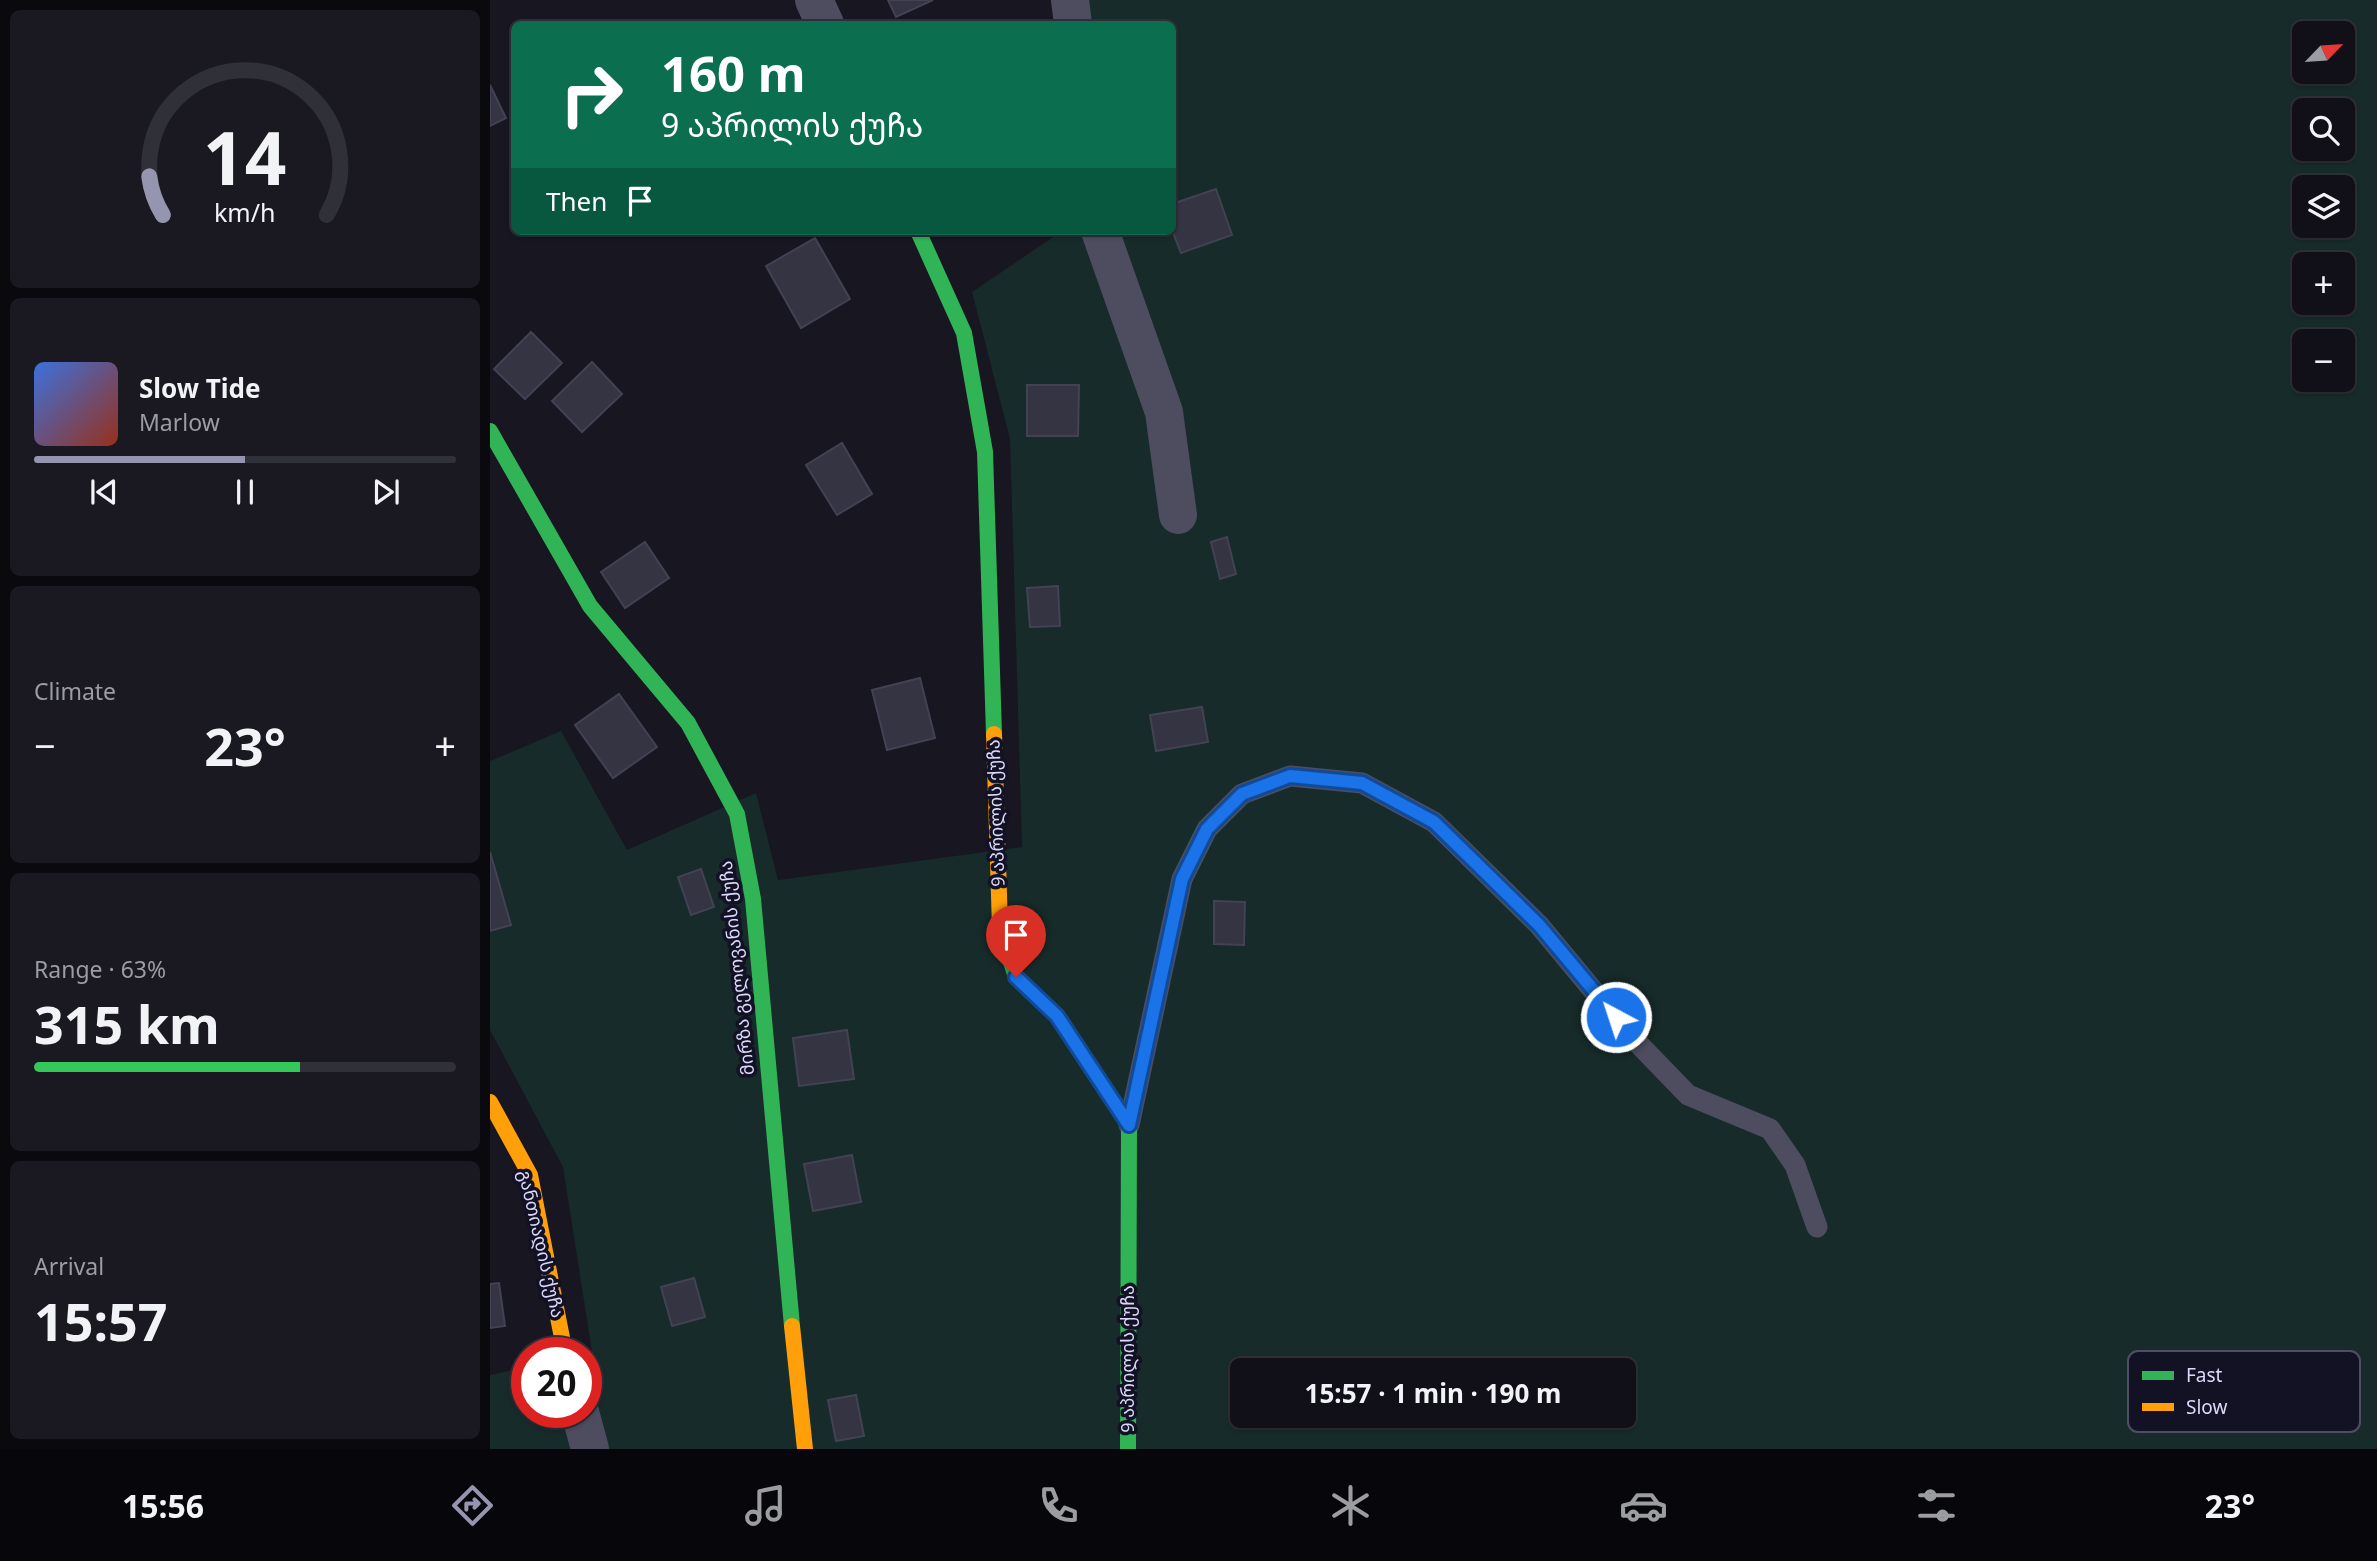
<!DOCTYPE html>
<meta charset="utf-8">
<style>
:root{--surface:#111019;--page:#1a1922;--text:#f1f3f6;--muted:#9c9da2;--line:#303038;--accent:#9695af}
body{margin:0;font-family:"Noto Sans","Noto Sans Georgian",sans-serif;background:var(--page);color:var(--text);height:100vh;display:flex;flex-direction:column;font-size:26px;white-space:nowrap}
*{box-sizing:border-box;margin:0}
p{font-size:23px;color:var(--muted)}
.icon{flex:none;width:38px;height:38px;fill:none;stroke:currentColor;stroke-width:2;stroke-linecap:round;stroke-linejoin:round}
.map{position:relative;flex:1;overflow:hidden}
.side{display:flex;flex-direction:column;gap:10px;padding:10px;background:#09090e;width:490px}
.side>*{flex:none}
.banner{position:absolute;left:21px;top:21px;width:665px;height:214px;border-radius:10px;box-shadow:0 2px 5px #0004,0 0 0 2px var(--line);background:#0b6e4f;color:#fff;overflow:hidden}
.needle{width:46px;rotate:65deg}
.controls{position:absolute;left:1802px;top:21px;display:grid;gap:14px}
.controls a{display:grid;place-items:center;width:63px;height:63px;border-radius:10px;background:var(--surface);box-shadow:0 2px 5px #0004,0 0 0 2px var(--line);font-size:35px}
.speed{position:absolute;left:21px;top:1337px;display:flex;gap:14px;font-size:35px;font-weight:700;text-align:center}
.speed>*{display:grid;place-content:center;width:91px;height:91px;border-radius:50%;background:var(--surface);box-shadow:0 2px 5px #0004,0 0 0 2px var(--line);line-height:1}
.speed .limit{border:10px solid #d22;background:#fff;color:#111}
.pin{position:absolute;display:grid;place-items:center;width:60px;height:60px;color:#fff;margin:-72px -30px;border-radius:50% 50% 50% 0;rotate:-45deg;box-shadow:0 0 7px #0007}
.pin .icon{rotate:45deg}
.me{position:absolute;width:77px;margin:-38px;rotate:320deg;stroke-linejoin:round;filter:drop-shadow(0 0 5px #0008)}
.turn{display:flex;align-items:center;gap:24px;height:147px;padding:0 35px;font-size:32px}
.turn .icon{width:91px;height:91px;stroke-width:2.5}
.turn b{display:block;font-size:49px;line-height:60px}
.then{display:flex;align-items:center;height:66px;padding:0 35px;background:#0003;gap:14px;font-size:26px}
.big{font-size:52px;font-weight:700;line-height:1.1}
.side .widget{flex:1;display:flex;flex-direction:column;justify-content:center;gap:10px;min-width:0;padding:0 24px;border-radius:10px;background:var(--page)}
.side .dial{align-items:center;gap:0}
.dial svg{height:182px;overflow:visible;fill:none;stroke:var(--line);stroke-width:7;stroke-linecap:round;text-anchor:middle}
.dial text{fill:var(--text);stroke:none}
.song{display:flex;align-items:center;gap:21px}
.cover{width:84px;height:84px;border-radius:10px;background:linear-gradient(135deg,hsl(220 70% 55%),hsl(10 70% 35%))}
.played{height:7px;border-radius:4px;background:linear-gradient(90deg,var(--accent) 50%,var(--line) 50%)}
.keys{display:flex;justify-content:space-around;direction:ltr}
.heat{display:flex;justify-content:space-between;align-items:center;font-size:38px;direction:ltr}
.charge{height:10px;border-radius:5px;background:linear-gradient(90deg,#34c759 63%,var(--line) 0)}
.trip{position:absolute;left:740px;top:1358px;width:406px;height:70px;border-radius:10px;background:var(--surface);box-shadow:0 2px 5px #0004,0 0 0 2px var(--line);font-weight:700;line-height:70px;text-align:center}
.tab-bar{display:flex;height:112px;justify-content:space-around;align-items:center;background:#07060a;color:var(--muted)}
.tab-bar .icon{width:49px;height:49px}
.tab-bar .current{color:var(--accent)}
.tab-bar b{font-size:32px;color:var(--text)}
main{display:flex;flex:1;min-height:0}
.map>svg:first-child{display:block}
</style>
<main>
<section class="side">
<div class="widget dial"><svg viewBox="0 0 100 80">
<path d="M14 69A42 42 0 1 1 86 69"/>
<path d="M14 69A42 42 0 0 1 8 52" stroke="#9695af"/>
<text x="50" y="56" font-size="32" font-weight="700">14</text>
<text x="50" y="72" font-size="11">km/h</text>
</svg></div>
<div class="widget">
<div class="song"><i class="cover"></i><div><b>Slow Tide</b><p>Marlow</p></div></div>
<div class="played"></div>
<div class="keys"><svg class="icon" aria-label="previous" viewBox="0 0 24 24"><path d="M18 5L8 12l10 7zM5 5v14"/></svg><svg class="icon" aria-label="pause" viewBox="0 0 24 24"><path d="M8 5v14M16 5v14"/></svg><svg class="icon" aria-label="next" viewBox="0 0 24 24"><path d="M6 5l10 7-10 7zM19 5v14"/></svg></div>
</div>
<div class="widget"><p>Climate</p>
<div class="heat"><a>−</a><b class="big">23°</b><a>+</a></div>
</div>
<div class="widget"><p>Range · 63%</p><b class="big">315 km</b><div class="charge"></div></div>
<div class="widget"><p>Arrival</p><b class="big">15:57</b></div>
</section>
<div class="map">
<svg width="1887" height="1449" viewBox="0 0 1887 1449">
<rect width="100%" height="100%" fill="#171621"/>
<path fill="#162b2a" fill-rule="evenodd" d="M596 0H1887V1449H0V1375L37 1367V1412H96V1354L102 1352 73 1167 0 1030V761L71 731 137 850 266 793 288 880 532 847 520 439 482 292 572 231H682V24H598ZM1815 33H1853V72H1815ZM1815 110H1853V149H1815ZM1815 187H1853V226H1815ZM1815 264H1853V303H1815ZM1815 341H1853V380H1815ZM752 1370H1134V1416H752Z"/>
<path fill="#353442" stroke="#434254" stroke-width="2" d="M398 0H443L406 17Z
M0 85 16 118 0 126Z
M726 189 742 235 691 253 682 230V204Z
M325 238 360 299 311 328 276 266Z
M41 332 72 363 35 399 4 369Z
M102 362 132 394 92 432 62 401Z
M537 385H589L588 436H537Z
M352 443 382 494 347 515 316 465Z
M737 537 746 574 730 579 721 542Z
M155 542 179 578 135 608 111 572Z
M568 586 570 626 540 627 537 588Z
M430 678 445 738 397 750 382 690Z
M129 694 167 747 123 778 85 725Z
M712 707 718 742 666 751 660 715Z
M0 852 21 925 0 931Z
M211 869 224 907 201 915 188 877Z
M724 901 755 902 754 945 724 944Z
M357 1030 364 1079 309 1086 303 1038Z
M362 1155 371 1202 323 1211 314 1164Z
M204 1278 215 1317 182 1326 171 1287Z
M9 1283 15 1326 0 1328V1284Z
M366 1395 374 1436 346 1441 338 1400Z"/>
<g fill="none" stroke-linecap="round" stroke-linejoin="round">
<path stroke="#4d4d5f" stroke-width="21" d="M639 1125 692 879 717 829 752 794 800 776 872 783 944 822 1049 925 1141 1036 1198 1095 1280 1129 1305 1165 1327 1227"/>
<path stroke="#4d4d5f" stroke-width="38" d="M324 0 335 24
M580 0 583 24
M610 231 674 412 688 515
M90 1412 100 1449"/>
<path stroke="#30b455" stroke-width="16" d="M428 231 474 333 495 452 504 734
M0 431 100 606 198 723 247 814 263 899 302 1326
M516 947 526 977 567 1016 639 1125 638 1449"/>
<path stroke="#ff9f0a" stroke-width="16" d="M504 734 510 927 516 947
M0 1102 40 1175 75 1353
M302 1326 315 1449"/>
</g>
<g fill="none" stroke-linecap="round" stroke-linejoin="round">
<g stroke="#114b97" stroke-width="18">
<path id="route" d="M526 977 567 1016 639 1125 692 879 717 829 752 794 800 776 872 783 944 822 1049 925 1126 1017"/>
</g>
<use href="#route" stroke="#1a73e8" stroke-width="12"/>
</g>
<g text-anchor="middle" stroke-width="7" stroke-linejoin="round" paint-order="stroke">
<g font-size="18" fill="#dadafb" stroke="#131225">
<text transform="translate(506 813) rotate(-92)" y="6">9 აპრილის ქუჩა</text>
<text transform="translate(247 968) rotate(-96)" y="6">მირზა გელოვანის ქუჩა</text>
<text transform="translate(51 1244) rotate(77)" y="6">განთიადის ქუჩა</text>
<text transform="translate(638 1359) rotate(-90)" y="6">9 აპრილის ქუჩა</text>
</g>
</g>
<rect x="1638" y="1351" width="232" height="81" rx="10" fill="#131225" stroke="#4f4e65" stroke-width="2"/>
<rect x="1652" y="1371" width="32" height="9" fill="#30b455"/>
<rect x="1652" y="1403" width="32" height="8" fill="#ff9f0a"/>
<g font-size="19" fill="#dadafb">
<text x="1696" y="1382">Fast</text>
<text x="1696" y="1414">Slow</text>
</g>
</svg>
<div class="controls">
<a><svg class="needle" viewBox="-14 -14 28 28"><path d="M0-13l5 13h-10z" fill="#e53935"/><path d="M0 13l5-13h-10z" fill="#9c9da2"/></svg></a>
<a><svg class="icon" aria-label="search" viewBox="0 0 24 24"><circle cx="10" cy="10" r="6"/><path d="M15 15l6 6"/></svg></a>
<a><svg class="icon" aria-label="layers" viewBox="0 0 24 24"><path d="M12 4l9 5-9 5-9-5zM3 14l9 5 9-5"/></svg></a>
<a>+</a>
<a>−</a>
</div>
<div class="speed"><div class="limit">20</div></div>
<div class="pin" style="left:526px;top:977px;background:#d93025"><svg class="icon" aria-label="arrive" viewBox="0 0 24 24"><path d="M6 21V4h12l-3 4 3 4H6"/></svg></div>
<svg class="me" style="left:1126px;top:1017px" viewBox="-20 -20 40 40"><circle r="17" fill="#1a73e8" stroke="#fff" stroke-width="3"/><path d="M0-11L8 9 0 5-8 9z" fill="#fff"/></svg>
<div class="trip">15:57 · 1 min · 190 m</div>
<div class="banner">
<div class="turn"><svg class="icon" aria-label="right" viewBox="0 0 24 24"><path d="M7 20v-9h11M14 6l5 5-5 5"/></svg><div><b>160 m</b>9 აპრილის ქუჩა</div></div>
<div class="then">Then<svg class="icon" aria-label="arrive" viewBox="0 0 24 24"><path d="M6 21V4h12l-3 4 3 4H6"/></svg></div>
</div>
</div>
</main>
<nav class="tab-bar">
<b>15:56</b>
<svg class="icon current" aria-label="directions" viewBox="0 0 24 24"><path d="M12 3l9 9-9 9-9-9zM9 14v-3h6M13 9l2 2-2 2"/></svg>
<svg class="icon" aria-label="music" viewBox="0 0 24 24"><path d="M9 18V5l10-2v13"/><circle cx="6" cy="18" r="3"/><circle cx="16" cy="16" r="3"/></svg>
<svg class="icon" aria-label="phone" viewBox="0 0 24 24"><path d="M5 4h4l2 5-3 2q2 4 5 5l2-3 5 2v4C11 20 4 13 5 4z"/></svg>
<svg class="icon" aria-label="climate" viewBox="0 0 24 24"><path d="M12 3v18M4 7l16 10M4 17L20 7"/></svg>
<svg class="icon" aria-label="car" viewBox="0 0 24 24"><path d="M5 17H2v-5l4-1 3-4h7l3 4 3 1v5h-3M9 17h6M6 11h13"/><circle cx="7" cy="17" r="2"/><circle cx="17" cy="17" r="2"/></svg>
<svg class="icon" aria-label="filters" viewBox="0 0 24 24"><path d="M4 7h16M4 17h16"/><circle cx="9" cy="7" r="2"/><circle cx="15" cy="17" r="2"/></svg>
<b>23°</b>
</nav>
